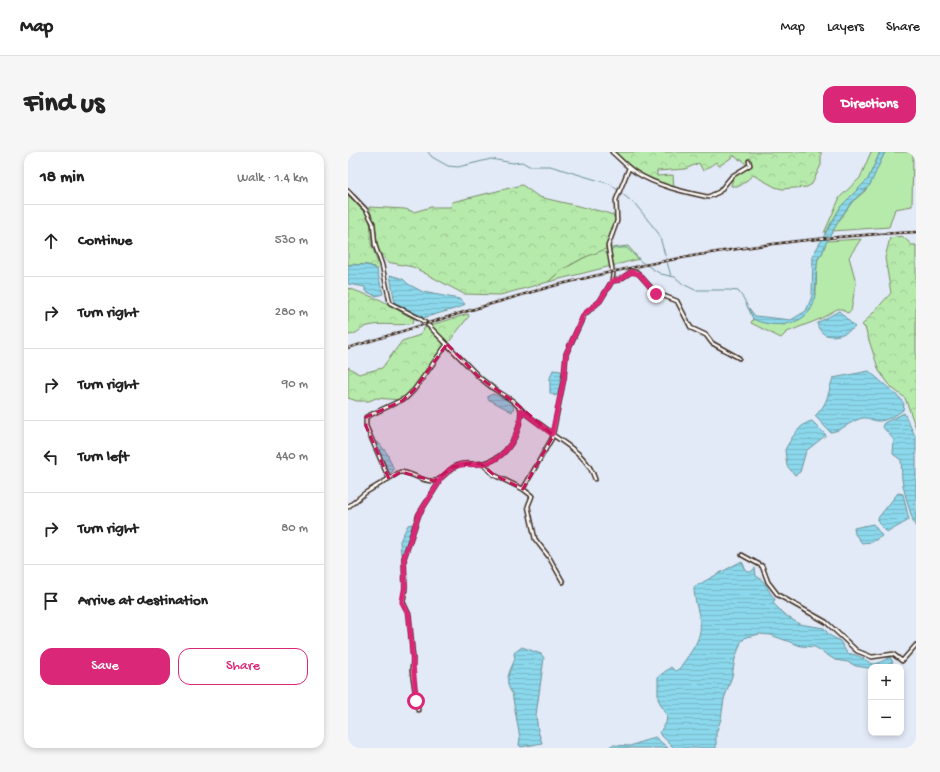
<!DOCTYPE html>
<meta charset="utf-8">
<style>
:root{--surface:#fff;--page:#f6f6f6;--text:#222;--muted:#767676;--line:#e0e0e0;--accent:#db2777}
body{margin:0;font-family:"Gochi Hand",sans-serif;background:var(--page);color:var(--text)}
.controls{position:absolute;right:12px;bottom:12px;display:grid;overflow:hidden;border-radius:8px;box-shadow:0 2px 6px #0003}
.controls button{width:36px;height:36px;display:grid;place-items:center;padding:0;border:0;border-bottom:1px solid var(--line);background:var(--surface);color:var(--text);font:20px sans-serif}
.stop{position:absolute;width:12px;height:12px;margin:-9px;border:3px solid #db2777;border-radius:50%;background:#fff}
.stop.end{background:#db2777;border-color:#fff;box-shadow:0 1px 4px #0008}
.list{margin:0;padding:0;list-style:none}
h2{display:flex;justify-content:space-between;align-items:center;height:52px;margin:0;padding:0 16px;font-size:17px}
h2 small{font-size:13px;font-weight:400;color:var(--muted)}
.list li{display:grid;grid-template-columns:26px 1fr auto;gap:12px;align-items:center;box-sizing:border-box;height:72px;padding:0 16px;border-top:1px solid var(--line)}
.list b{display:block;font-size:15px;white-space:nowrap}
.list em{font-size:13px;font-style:normal;color:var(--muted)}
.actions{display:flex;gap:8px;padding:12px 16px}
.actions a{flex:1;padding:9px 0;border:1px solid var(--accent);border-radius:12px;text-align:center;font-size:14px;color:var(--accent)}
.actions .main{background:var(--accent);color:#fff}
.icon{flex:none;width:22px;height:22px;fill:none;stroke:currentColor;stroke-width:2;stroke-linecap:round;stroke-linejoin:round}
.map{position:relative;flex:none;width:568px;height:596px;overflow:hidden;border-radius:12px}
header{display:flex;align-items:center;gap:24px;box-sizing:border-box;height:56px;padding:0 20px;background:var(--surface);border-bottom:1px solid var(--line)}
header strong{font-size:19px}
nav{display:flex;gap:22px;margin-inline-start:auto;font-size:14px}
.intro{display:flex;align-items:center;justify-content:space-between;box-sizing:border-box;height:96px;padding:0 24px}
h1{margin:0;font-size:28px}
.button{padding:10px 18px;border-radius:12px;background:var(--accent);color:#fff;font-size:14px;font-weight:700}
main{display:flex;gap:24px;padding:0 24px}
aside{flex:1;background:var(--surface);border-radius:12px;box-shadow:0 2px 6px #0003}
.map>svg:first-child{display:block}
.green{fill:#b6eaab;stroke:#788a64}
.forest{fill:url(#forest-crowns);stroke:#788a64}
.water{fill:url(#water-rules);stroke:#6b9299}
.lines{fill:none;stroke-linecap:round;stroke-linejoin:round}
.stream{stroke:#6b9299;stroke-width:1}
.street-casing{stroke:#3b2a1e;stroke-width:5.5}
.street{stroke:#fff;stroke-width:2.5}
.rail-casing{stroke:#3b2a1e;stroke-width:2.5}
.rail{stroke:#fff;stroke-width:1;stroke-dasharray:3;stroke-linecap:butt}
.route{stroke:#db2777;stroke-width:5}
.marked{fill:#c2185b;fill-opacity:0.2;stroke:#c2185b;stroke-width:3;stroke-dasharray:8 5;stroke-linejoin:round}
</style>
<header>
<strong>Map</strong>
<nav><a>Map</a><a>Layers</a><a>Share</a></nav>
</header>
<div class="intro"><h1>Find us</h1><a class="button">Directions</a></div>
<main>
<aside>
<h2>18 min<small>Walk · 1.4 km</small></h2>
<ul class="list">
<li><svg class="icon" aria-label="ahead" viewBox="0 0 24 24"><path d="M12 20V5M6 11l6-6 6 6"/></svg><div><b>Continue</b></div><em>530 m</em></li>
<li><svg class="icon" aria-label="right" viewBox="0 0 24 24"><path d="M7 20v-9h11M14 6l5 5-5 5"/></svg><div><b>Turn right</b></div><em>280 m</em></li>
<li><svg class="icon" aria-label="right" viewBox="0 0 24 24"><path d="M7 20v-9h11M14 6l5 5-5 5"/></svg><div><b>Turn right</b></div><em>90 m</em></li>
<li><svg class="icon" aria-label="left" viewBox="0 0 24 24"><path d="M17 20v-9H6M10 6l-5 5 5 5"/></svg><div><b>Turn left</b></div><em>440 m</em></li>
<li><svg class="icon" aria-label="right" viewBox="0 0 24 24"><path d="M7 20v-9h11M14 6l5 5-5 5"/></svg><div><b>Turn right</b></div><em>80 m</em></li>
<li><svg class="icon" aria-label="arrive" viewBox="0 0 24 24"><path d="M6 21V4h12l-3 4 3 4H6"/></svg><div><b>Arrive at destination</b></div></li>
</ul>
<div class="actions"><a class="main">Save</a><a>Share</a></div>
</aside>
<div class="map">
<svg width="568" height="596" viewBox="0 0 568 596">
<defs>
<pattern id="forest-crowns" width="20" height="18" patternUnits="userSpaceOnUse"><rect width="20" height="18" fill="#b6eaab"/><path d="M2 6a3 3 0 1 1 6 0M12 15a3 3 0 1 1 6 0" fill="none" stroke="#9dc993"/></pattern>
<pattern id="water-rules" width="6" height="5" patternUnits="userSpaceOnUse"><rect width="6" height="5" fill="#8bd7eb"/><path d="M0 2.5h6" fill="none" stroke="#79b9c9"/></pattern>
</defs>
<rect width="100%" height="100%" fill="#e2e9f7"/>
<filter id="ink" filterUnits="userSpaceOnUse"><feTurbulence type="fractalNoise" baseFrequency=".025" numOctaves="2"/><feDisplacementMap in="SourceGraphic" scale="8" xChannelSelector="R" yChannelSelector="G"/><feConvolveMatrix kernelMatrix="1 2 1 2 8 2 1 2 1" color-interpolation-filters="sRGB"/></filter>
<g filter="url(#ink)">
<!-- green -->
<path class="green" d="M 523,0 L 532,0 L 520,27 L 491,58 L 478,80 L 476,81 L 492,45 L 512,26 Z
M 537,0 L 565,0 L 564,54 L 547,57 L 541,75 L 484,79 L 504,50 L 517,39 Z
M 513,87 L 501,105 L 508,130 L 503,159 L 499,161 L 494,157 L 489,157 L 472,167 L 439,180 L 433,186 L 403,171 L 405,167 L 436,173 L 453,166 L 461,159 L 465,152 L 468,139 L 469,108 L 474,102 L 478,89 Z
M 259,93 L 264,96 L 280,94 L 291,107 L 200,130 L 212,119 Z"/>
<!-- forest -->
<path class="forest" d="M 266,0 L 473,0 L 473,13 L 464,32 L 459,35 L 434,37 L 427,35 L 405,23 L 392,34 L 383,34 L 385,25 L 400,16 L 394,7 L 392,8 L 386,4 L 371,14 L 368,10 L 355,19 L 351,11 L 337,17 L 309,19 L 309,24 L 325,23 L 326,37 L 290,20 Z
M 174,33 L 191,45 L 256,60 L 265,63 L 268,69 L 258,97 L 235,106 L 212,119 L 200,130 L 152,143 L 116,142 L 65,115 L 39,110 L 30,97 L 27,75 L 21,55 L 57,57 L 66,60 L 83,55 L 103,55 L 104,50 Z
M 0,43 L 20,64 L 23,75 L 23,91 L 31,115 L 29,118 C 23,110 9,113 0,113 Z
M 554,84 L 564,93 L 568,93 L 568,276 L 557,246 L 544,236 L 531,219 L 517,176 L 514,173 L 543,141 L 537,106 L 542,86 Z
M 0,136 L 33,148 L 66,167 L 65,171 C 50,175 36,170 20,174 C 12,176 9,183 0,183 Z
M 120,162 L 121,164 L 60,243 L 53,248 L 28,246 L 21,249 L 9,249 L 0,246 L 0,215 L 11,222 L 34,216 L 54,189 L 72,183 L 77,175 Z"/>
<!-- water -->
<path class="water" d="M 532,0 L 537,0 L 522,33 L 504,50 L 493,65 L 478,91 L 474,102 L 470,106 C 467,121 469,135 466,150 C 459,175 424,177 405,167 L 400,155 L 407,164 L 443,168 L 458,159 L 464,144 L 465,103 L 493,54 L 520,27 Z
M 0,113 C 9,113 23,111 29,118 L 35,142 L 28,144 L 17,139 L 17,135 L 0,132 Z
M 42,123 L 55,127 L 60,132 L 75,140 L 111,147 L 117,152 L 113,155 L 75,166 L 47,152 Z
M 491,159 L 507,175 C 496,184 473,191 469,171 Z
M 205,218 L 213,219 L 214,221 L 210,242 L 207,244 L 202,241 L 202,226 Z
M 521,219 L 552,246 L 556,252 L 555,258 C 550,262 537,270 529,269 C 522,268 519,264 511,267 C 502,270 491,280 482,280 L 467,264 C 481,250 479,243 485,226 Z
M 145,242 L 160,248 L 166,255 L 164,260 L 140,247 L 140,244 Z
M 556,261 L 568,286 L 568,375 C 565,372 556,339 555,333 C 553,325 554,316 553,308 L 545,302 L 546,288 L 534,274 L 536,271 Z
M 464,269 L 478,283 L 458,299 L 452,320 L 447,323 L 439,314 L 437,298 C 442,288 452,271 464,269 Z
M 30,290 L 39,301 L 46,318 L 42,322 L 27,291 Z
M 550,341 L 555,342 L 561,368 L 540,380 C 535,378 530,371 530,366 Z
M 64,372 L 65,376 L 56,400 L 53,402 L 52,389 L 60,373 Z
M 525,372 L 534,384 L 524,390 L 514,391 L 507,382 L 506,376 Z
M 392,410 L 395,411 L 397,417 L 400,420 L 403,420 L 407,416 L 408,424 C 419,429 419,439 427,447 L 425,451 L 437,463 L 451,472 L 476,476 L 481,483 L 492,489 L 499,501 C 502,502 505,502 508,503 C 527,511 521,517 542,505 L 545,510 L 534,515 L 520,516 L 508,514 L 500,510 L 487,508 L 467,495 L 453,494 L 423,483 L 412,482 L 398,485 L 393,490 L 387,507 L 384,524 L 376,547 L 373,567 L 368,581 L 368,596 L 326,596 L 311,581 L 318,571 L 319,564 L 310,547 L 310,525 L 323,515 L 327,519 L 331,517 C 340,503 355,488 352,469 C 350,457 346,448 346,435 Z
M 174,495 L 193,502 L 196,506 L 188,563 L 190,579 L 194,591 L 173,595 L 171,593 L 172,586 L 164,541 C 155,529 162,519 167,507 L 166,501 Z
M 307,585 L 320,596 L 260,596 L 264,593 L 282,594 Z"/>
<g class="lines">
<!-- stream -->
<path class="stream" d="M 80,0 L 84,5 L 100,14 L 110,15 L 143,7 L 165,11 L 174,10 L 181,14 L 202,14 L 262,32 L 288,53 L 311,82 L 323,124
M 257,101 L 268,96 L 279,96 L 292,109 L 313,122 L 327,125 L 335,132 L 347,138 L 381,138 L 390,139 L 396,147 L 400,156"/>
<defs>
<path id="street" d="M 264,0 C 272,7 279,15 287,20 C 309,34 336,40 360,45 L 371,40 L 384,24 L 402,13 L 401,9
M 0,39 L 18,58 L 25,71 L 27,93 L 34,113 L 42,151 L 71,166 L 81,174 L 132,226 L 146,237 L 165,249 L 178,262 L 204,281
M 264,129 L 271,128 L 283,120 L 289,120 L 308,141 L 329,149 L 343,176 L 358,183 L 364,191 L 391,206
M 205,283 C 223,296 240,305 247,327
M 134,311 L 146,323 L 175,337
M 41,327 L 18,274 L 18,265 L 58,246 L 66,238 L 99,192
M 0,355 L 17,341 L 52,320 C 64,320 74,330 85,329 C 95,329 100,316 110,313 C 118,310 126,313 135,311 C 159,307 173,281 173,258
M 394,403 L 414,414 L 420,430 L 430,443 L 478,470 L 509,499 L 524,505 L 545,502 L 554,509 L 568,493
M 215,430 L 201,405 L 187,387 L 180,354 L 184,344 L 175,337 L 204,286 L 216,226 L 218,202 L 236,163 L 252,149 L 264,129 L 265,122 L 260,94 L 269,69 L 268,48 L 281,16
M 70,558 L 64,519 L 65,507 L 61,463 L 55,450 L 57,437 L 56,406 L 71,362 L 90,332 L 91,327"/>
</defs>
<!-- street casing -->
<use href="#street" class="street-casing"/>
<!-- street -->
<use href="#street" class="street"/>
<defs>
<path id="rail" d="M 0,196 C 69,175 139,152 209,133 C 326,103 447,85 568,80"/>
</defs>
<!-- rail casing -->
<use href="#rail" class="rail-casing"/>
<!-- rail -->
<use href="#rail" class="rail"/>
</g>
</g>
<g class="lines" filter="url(#ink)">
<!-- route -->
<path class="route" d="M 68,549 L 61,463 L 54,450 L 57,434 L 56,406 L 71,362 L 90,332 C 91,327 93,325 97,322 C 111,308 118,314 134,312 C 159,308 173,280 173,258 L 204,282 L 216,226 L 218,202 L 236,162 L 252,149 L 264,129 L 271,128 L 283,120 L 291,122 L 308,142"/>
</g>
<!-- marked area -->
<path class="marked" d="M 99,192 L 132,226 L 165,249 L 204,282 L 204,286 L 175,337 L 146,323 L 133,312 L 124,311 L 105,315 L 86,329 L 53,320 L 41,327 L 18,274 L 18,265 L 54,249 L 66,238 Z"/>
</svg>
<div class="controls">
<button>+</button>
<button>−</button>
</div>
<div class="stop" style="left:68px;top:549px"></div>
<div class="stop end" style="left:308px;top:142px"></div>
</div>
</main>
